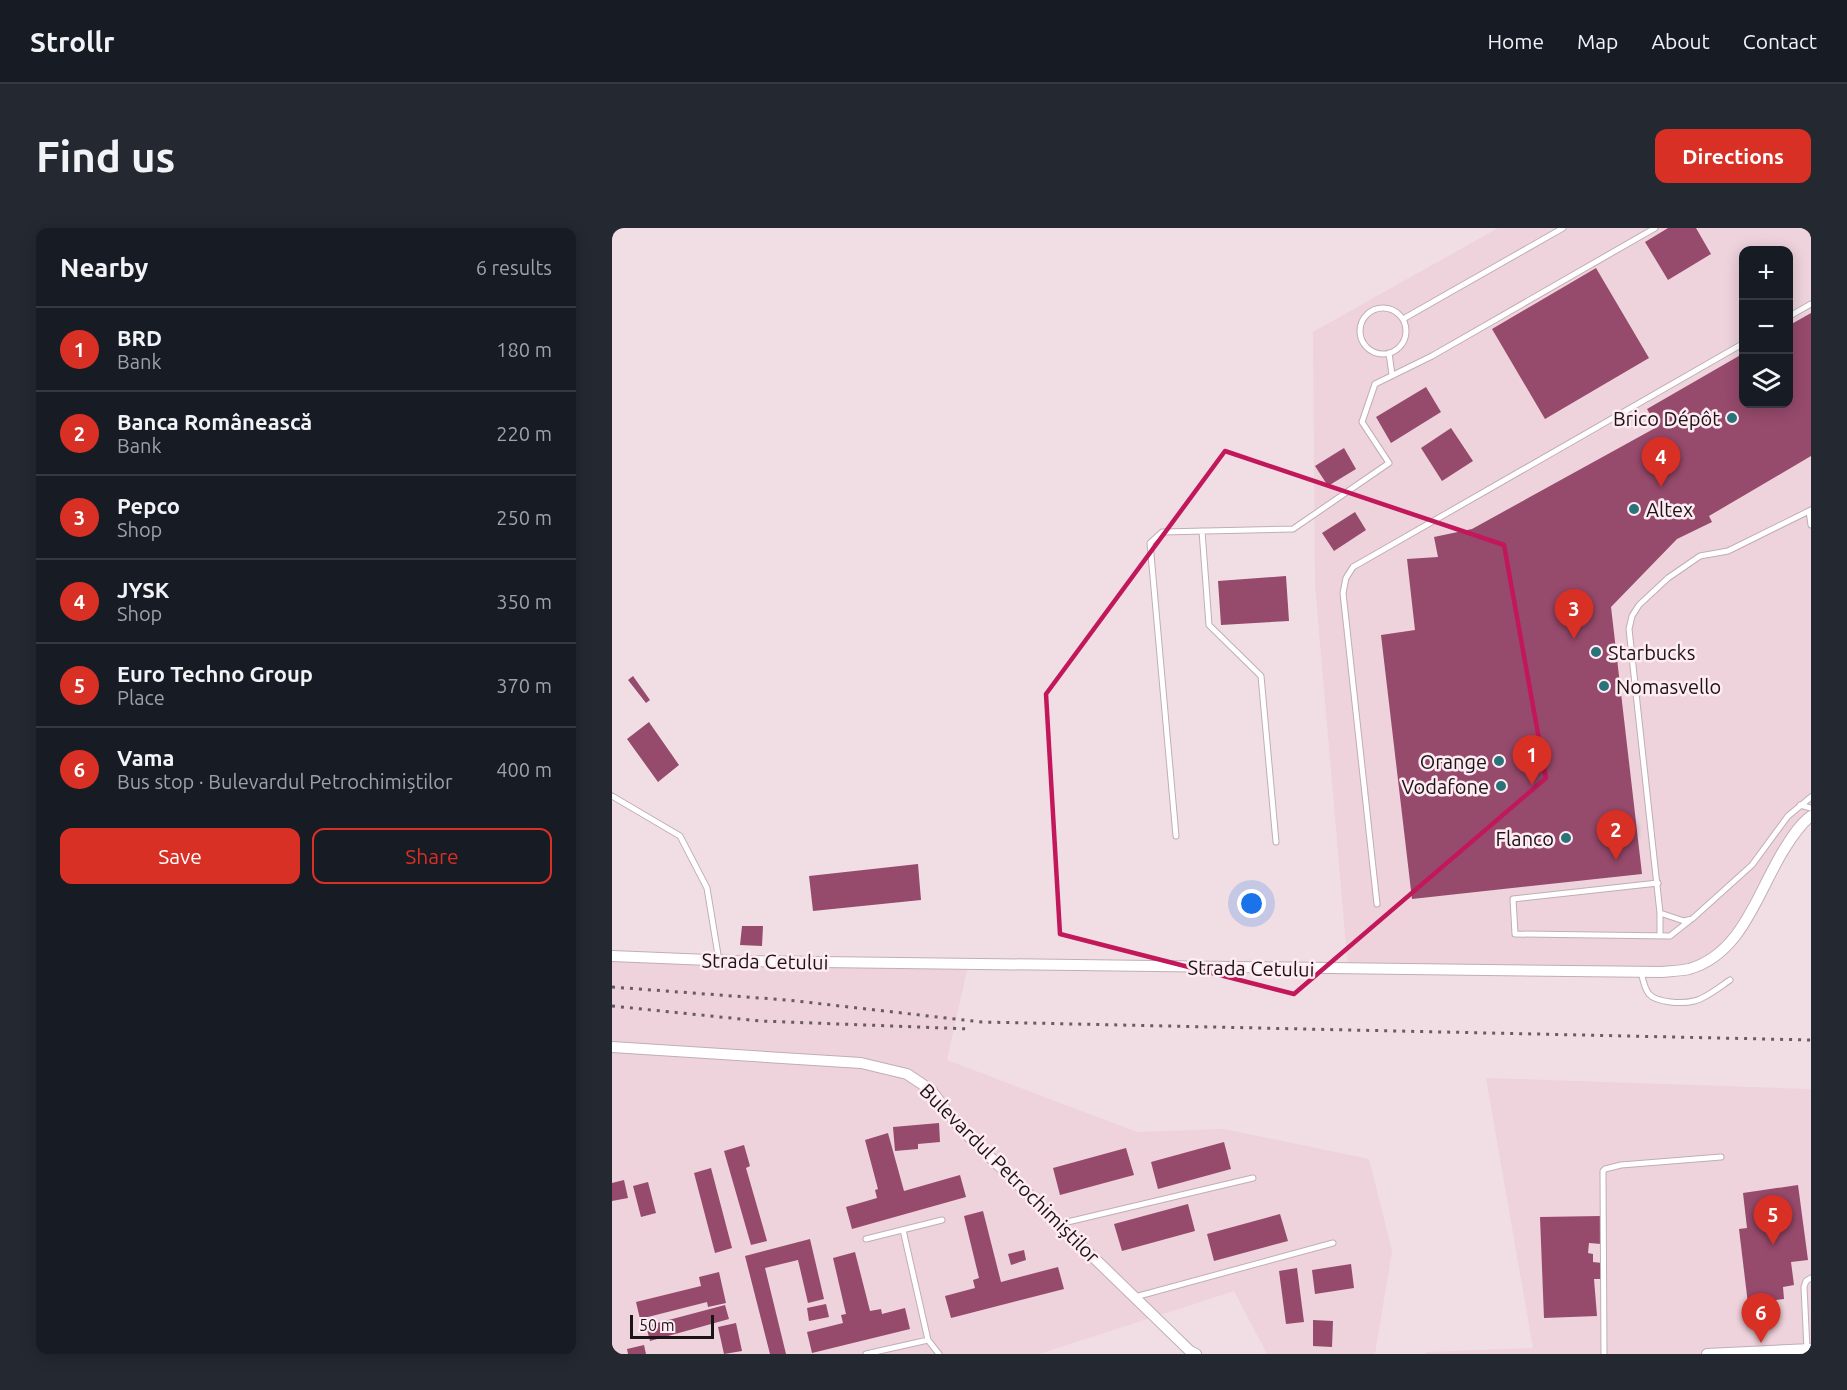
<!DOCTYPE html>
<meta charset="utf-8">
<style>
:root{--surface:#171b24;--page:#242831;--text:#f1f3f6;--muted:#9ea1a6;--line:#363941;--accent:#d93025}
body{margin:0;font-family:Ubuntu,sans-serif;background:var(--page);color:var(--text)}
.controls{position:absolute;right:18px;top:18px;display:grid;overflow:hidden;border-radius:12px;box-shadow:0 3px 15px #0003}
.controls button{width:54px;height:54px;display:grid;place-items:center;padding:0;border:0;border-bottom:2px solid var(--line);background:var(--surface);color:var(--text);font:30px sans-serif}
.scale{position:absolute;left:18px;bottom:15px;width:84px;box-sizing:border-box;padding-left:6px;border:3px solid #1b1417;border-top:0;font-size:16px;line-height:21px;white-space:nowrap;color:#1b1417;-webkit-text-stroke:4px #ffebf2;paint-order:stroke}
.you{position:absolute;left:640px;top:676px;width:21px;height:21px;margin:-15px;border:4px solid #fff;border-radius:50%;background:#1a73e8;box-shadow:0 0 0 9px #1a73e833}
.badge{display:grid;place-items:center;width:39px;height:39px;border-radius:50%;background:var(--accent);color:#fff;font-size:20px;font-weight:700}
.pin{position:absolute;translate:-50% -50px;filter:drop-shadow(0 2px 3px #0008)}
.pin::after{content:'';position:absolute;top:32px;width:21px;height:18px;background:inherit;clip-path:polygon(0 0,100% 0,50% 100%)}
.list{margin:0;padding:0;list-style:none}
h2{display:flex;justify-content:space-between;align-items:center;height:78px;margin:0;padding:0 24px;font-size:26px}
h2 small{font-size:20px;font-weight:400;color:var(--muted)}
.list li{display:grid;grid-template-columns:39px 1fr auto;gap:18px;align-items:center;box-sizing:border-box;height:84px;padding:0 24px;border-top:2px solid var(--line)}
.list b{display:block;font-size:22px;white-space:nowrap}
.list p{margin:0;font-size:20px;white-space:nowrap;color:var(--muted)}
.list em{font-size:20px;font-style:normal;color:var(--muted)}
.actions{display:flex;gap:12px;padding:18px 24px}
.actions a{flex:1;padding:14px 0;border:2px solid var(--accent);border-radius:12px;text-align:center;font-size:21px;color:var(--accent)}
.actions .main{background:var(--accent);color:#fff}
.icon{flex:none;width:33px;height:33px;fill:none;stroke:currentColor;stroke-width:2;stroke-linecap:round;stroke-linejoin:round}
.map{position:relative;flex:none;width:1199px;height:1126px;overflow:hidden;border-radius:12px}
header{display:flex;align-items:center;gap:36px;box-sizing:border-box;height:84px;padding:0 30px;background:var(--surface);border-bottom:2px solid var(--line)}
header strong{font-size:28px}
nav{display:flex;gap:33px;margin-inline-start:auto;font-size:21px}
.intro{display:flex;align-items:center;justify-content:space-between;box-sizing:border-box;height:144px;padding:0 36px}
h1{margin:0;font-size:42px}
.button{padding:15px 27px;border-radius:12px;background:var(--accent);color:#fff;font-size:21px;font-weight:700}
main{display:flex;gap:36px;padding:0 36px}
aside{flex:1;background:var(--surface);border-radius:12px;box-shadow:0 3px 15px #0003}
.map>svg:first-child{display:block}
.built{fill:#eed2dc;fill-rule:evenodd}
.building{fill:#964a6c}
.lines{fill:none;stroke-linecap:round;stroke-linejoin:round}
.lane-casing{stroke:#c1aeb5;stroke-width:7}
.street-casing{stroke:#c1aeb5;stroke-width:12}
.lane{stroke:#fff;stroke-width:5}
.street{stroke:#fff;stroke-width:10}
.rail{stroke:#675c60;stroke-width:3;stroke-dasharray:3 6;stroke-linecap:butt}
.marked{fill:none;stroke:#c2185b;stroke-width:4.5;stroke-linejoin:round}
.poi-dot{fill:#297379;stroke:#ffebf2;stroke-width:2}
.labels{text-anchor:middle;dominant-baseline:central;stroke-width:5;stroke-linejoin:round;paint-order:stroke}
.poi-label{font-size:20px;fill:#1b1417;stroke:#ffebf2;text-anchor:end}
.street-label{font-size:20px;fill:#1b1417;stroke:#ffebf2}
</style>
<header>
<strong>Strollr</strong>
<nav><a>Home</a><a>Map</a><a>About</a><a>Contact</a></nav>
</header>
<div class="intro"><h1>Find us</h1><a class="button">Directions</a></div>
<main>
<aside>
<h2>Nearby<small>6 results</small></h2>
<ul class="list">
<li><span class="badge">1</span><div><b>BRD</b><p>Bank</p></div><em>180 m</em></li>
<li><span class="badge">2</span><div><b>Banca Românească</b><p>Bank</p></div><em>220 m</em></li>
<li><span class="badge">3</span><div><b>Pepco</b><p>Shop</p></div><em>250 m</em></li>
<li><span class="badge">4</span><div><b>JYSK</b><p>Shop</p></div><em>350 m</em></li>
<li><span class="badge">5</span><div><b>Euro Techno Group</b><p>Place</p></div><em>370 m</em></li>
<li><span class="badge">6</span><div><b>Vama</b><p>Bus stop · Bulevardul Petrochimiștilor</p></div><em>400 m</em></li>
</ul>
<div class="actions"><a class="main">Save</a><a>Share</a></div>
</aside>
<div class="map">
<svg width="1199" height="1126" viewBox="0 0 1199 1126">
<rect width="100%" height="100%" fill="#f1dee5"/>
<!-- built -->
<path class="built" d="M 886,0 L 1199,0 L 1199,591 L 1165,631 L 1126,704 L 1076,741 L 736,741 L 703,356 L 701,104 ZM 1132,22 L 1176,22 L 1176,176 L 1132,176 Z
M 0,725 L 102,740 L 223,735 L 355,742 L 335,832 L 525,904 L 612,901 L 757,931 L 780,1023 L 763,1126 L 655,1126 L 622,1063 L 427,1126 L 0,1126 Z
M 874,850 L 1199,861 L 1199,1126 L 814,1126 L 814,1124 L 921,1120 Z"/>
<!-- building -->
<path class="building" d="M 1056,0 L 1084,0 L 1099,26 L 1056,52 L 1033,14 Z
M 984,40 L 1037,130 L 933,191 L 880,101 Z
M 1199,85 L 1199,228 L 1097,288 L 1100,294 L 1065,311 L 999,379 L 1030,646 L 800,671 L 769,407 L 803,402 L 795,331 L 826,329 L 822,309 L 860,301 L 1045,199 L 1035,181 L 1132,125 L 1132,176 L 1176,176 L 1176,98 Z
M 814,159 L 829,184 L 779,215 L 764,189 Z
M 839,200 L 861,233 L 830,253 L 809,220 Z
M 732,220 L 744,241 L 716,258 L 703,238 Z
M 743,284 L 754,302 L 722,323 L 710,305 Z
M 674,348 L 677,393 L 609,397 L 606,353 Z
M 21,448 L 38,472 L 34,475 L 16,452 Z
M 37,494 L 67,537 L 46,554 L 15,511 Z
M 306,636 L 309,672 L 201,683 L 197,648 Z
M 130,698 L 151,698 L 150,718 L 128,717 Z
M 327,895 L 328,914 L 306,916 L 306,921 L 283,923 L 281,899 Z
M 276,905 L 292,963 L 348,947 L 354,969 L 240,1001 L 234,979 L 265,970 L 263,962 L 266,961 L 253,912 Z
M 612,914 L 619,941 L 546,961 L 539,934 Z
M 132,917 L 138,938 L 134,940 L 155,1013 L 139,1017 L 112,923 Z
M 514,920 L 522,947 L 448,967 L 441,940 Z
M 99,940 L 120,1020 L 103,1025 L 82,945 Z
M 12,952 L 16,970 L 0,973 L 0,955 Z
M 36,954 L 44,985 L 29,989 L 21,958 Z
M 1186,957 L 1196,1032 L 1179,1034 L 1182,1057 L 1171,1059 L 1172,1071 L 1136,1076 L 1127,1001 L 1135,1000 L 1131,965 Z
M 576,976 L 583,1003 L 510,1023 L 502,996 Z
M 371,983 L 389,1054 L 446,1039 L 452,1061 L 339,1090 L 333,1068 L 363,1060 L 361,1052 L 367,1050 L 352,988 Z
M 668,986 L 676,1013 L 602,1033 L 595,1006 Z
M 989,988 L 989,1016 L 977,1015 L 976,1025 L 981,1026 L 981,1034 L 990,1035 L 990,1051 L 982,1051 L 985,1088 L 932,1090 L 928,989 Z
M 198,1011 L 212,1071 L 196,1075 L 186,1032 L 153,1040 L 174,1126 L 158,1126 L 133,1028 Z
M 412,1022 L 414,1032 L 399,1037 L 396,1026 Z
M 243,1024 L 258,1083 L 269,1081 L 270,1086 L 293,1080 L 298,1101 L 200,1125 L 195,1104 L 231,1095 L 229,1087 L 234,1086 L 221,1030 Z
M 739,1036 L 742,1060 L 703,1066 L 700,1042 Z
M 685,1040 L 692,1094 L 674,1096 L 667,1043 Z
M 107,1044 L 114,1075 L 96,1079 L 95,1074 L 28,1091 L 24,1074 L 89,1058 L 87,1049 Z
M 214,1076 L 217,1089 L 197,1093 L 195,1080 Z
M 113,1077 L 117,1091 L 38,1113 L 34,1098 Z
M 701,1092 L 721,1093 L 720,1119 L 701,1118 Z
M 124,1095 L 130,1123 L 112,1126 L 106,1099 Z
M 32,1117 L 34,1126 L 16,1126 L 15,1121 Z"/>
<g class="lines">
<defs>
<path id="lane" d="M748 103a23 23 0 1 1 46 0a23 23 0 1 1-46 0Z
M 1176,89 L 1199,76
M 791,91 L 951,0
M 777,125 L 780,147
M 1199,282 L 1116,323 L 1088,328 L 1056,350 L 1027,377 L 1020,388 L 1017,401 L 1048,685 L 1072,693 L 1080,691 L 1140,637 L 1176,588 L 1199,569
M 1197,283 L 1199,297
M 590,303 L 597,397 L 649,448 L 664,614
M 0,568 L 68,608 L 95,660 L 107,733
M 1188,577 L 1199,580
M 564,608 L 538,315 L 550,304 L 681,301 L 777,235 L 750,194 L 763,156 L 820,128 L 1043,0
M 1046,655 L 901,671 L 903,706 L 1058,708 L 1077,693
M 765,676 L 731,365 L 734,350 L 741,339 L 1132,115
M 1048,708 L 1048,685
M 1029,744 C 1031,751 1032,760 1037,766 C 1045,775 1071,776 1082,773 C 1093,771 1109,758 1118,752
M 447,996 L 641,950
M 291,1002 L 316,1112
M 254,1011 L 330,992
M 523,1069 L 721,1015
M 1195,1121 L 1192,1059 L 1194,1053 L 1199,1050
M 254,1126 L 316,1112 L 327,1126
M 992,1126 L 991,943 L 993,941 L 1009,937 L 1109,929"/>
<path id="street" d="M 0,728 L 121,733 L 1049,744 C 1058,743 1068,743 1077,741 C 1131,726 1146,662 1173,620 C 1180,609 1188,596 1199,588
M 0,819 L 249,835 L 295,846 L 319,862 L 347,899 L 578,1123 L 584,1126
M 1095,1126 L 1199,1121"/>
</defs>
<!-- lane casing -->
<use href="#lane" class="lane-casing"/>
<!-- street casing -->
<use href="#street" class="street-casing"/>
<!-- lane -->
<use href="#lane" class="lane"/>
<!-- street -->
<use href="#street" class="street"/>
<!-- rail -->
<path class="rail" d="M 0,759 L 175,772 L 370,794 L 1199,812
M 0,778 L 148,793 L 359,801"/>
</g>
<!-- marked area -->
<path class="marked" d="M 613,223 L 892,317 L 934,550 L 682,766 L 448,706 L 434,466 Z"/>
<!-- markers -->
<g class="poi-dot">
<circle cx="1120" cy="190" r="6"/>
<circle cx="1022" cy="281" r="6"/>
<circle cx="984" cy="424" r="6"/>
<circle cx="992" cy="458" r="6"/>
<circle cx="887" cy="533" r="6"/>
<circle cx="889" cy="558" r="6"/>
<circle cx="954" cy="610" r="6"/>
</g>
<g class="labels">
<!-- poi labels -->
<g class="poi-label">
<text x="1108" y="190">Brico Dépôt</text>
<text x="1034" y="281" text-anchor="start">Altex</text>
<text x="996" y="424" text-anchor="start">Starbucks</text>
<text x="1004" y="458" text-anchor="start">Nomasvello</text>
<text x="875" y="533">Orange</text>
<text x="877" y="558">Vodafone</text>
<text x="942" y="610">Flanco</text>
</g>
<!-- street labels -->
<g class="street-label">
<text transform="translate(153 733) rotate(1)">Strada Cetului</text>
<text transform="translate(639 740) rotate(1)">Strada Cetului</text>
<text transform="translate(398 945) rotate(45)">Bulevardul Petrochimiștilor</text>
</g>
</g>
</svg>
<div class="controls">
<button>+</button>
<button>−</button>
<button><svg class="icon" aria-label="layers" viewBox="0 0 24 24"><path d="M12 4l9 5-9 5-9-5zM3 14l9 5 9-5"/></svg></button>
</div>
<div class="scale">50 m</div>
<div class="you"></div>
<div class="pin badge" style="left:920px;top:557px">1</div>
<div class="pin badge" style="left:1004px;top:632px">2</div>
<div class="pin badge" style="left:962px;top:411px">3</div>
<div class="pin badge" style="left:1049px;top:259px">4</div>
<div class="pin badge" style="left:1161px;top:1017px">5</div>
<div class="pin badge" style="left:1149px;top:1115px">6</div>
</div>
</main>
